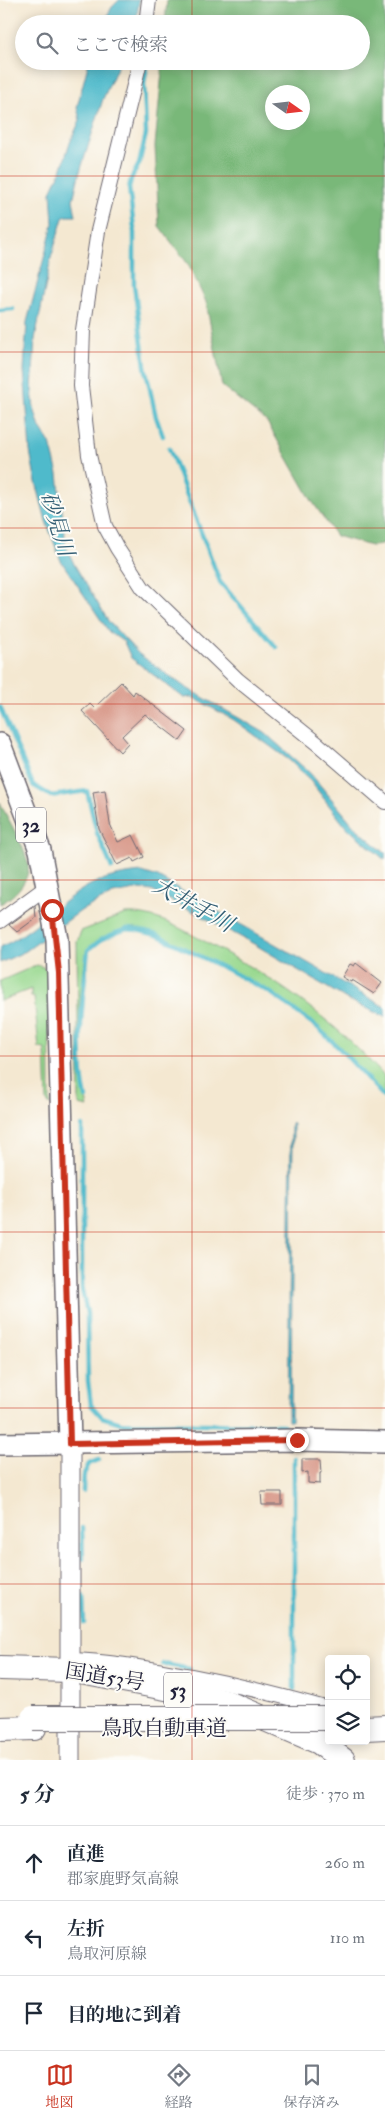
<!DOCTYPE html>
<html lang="ja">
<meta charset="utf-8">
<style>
:root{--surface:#fff;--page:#f6f6f7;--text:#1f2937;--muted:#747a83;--line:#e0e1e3;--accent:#c8321e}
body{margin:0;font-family:"IM FELL Double Pica","Noto Serif JP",serif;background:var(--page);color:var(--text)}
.controls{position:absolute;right:15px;bottom:15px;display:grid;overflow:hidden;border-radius:5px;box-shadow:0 2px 12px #0003}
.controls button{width:45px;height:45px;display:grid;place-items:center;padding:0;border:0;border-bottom:1px solid var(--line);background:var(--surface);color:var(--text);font:25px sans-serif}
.compass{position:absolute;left:265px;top:85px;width:45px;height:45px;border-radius:50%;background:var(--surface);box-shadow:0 2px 12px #0003;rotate:104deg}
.stop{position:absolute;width:15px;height:15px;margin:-11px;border:4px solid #c8321e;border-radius:50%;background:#fff}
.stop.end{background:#c8321e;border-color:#fff;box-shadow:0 1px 5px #0008}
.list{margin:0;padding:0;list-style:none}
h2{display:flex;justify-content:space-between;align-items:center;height:65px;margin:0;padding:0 20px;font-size:21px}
h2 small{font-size:16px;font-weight:400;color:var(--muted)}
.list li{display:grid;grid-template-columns:32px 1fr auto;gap:15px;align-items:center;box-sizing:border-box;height:75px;padding:0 20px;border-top:1px solid var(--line)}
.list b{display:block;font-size:19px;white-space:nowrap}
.list p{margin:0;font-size:16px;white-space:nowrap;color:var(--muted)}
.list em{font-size:16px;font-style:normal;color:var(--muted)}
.icon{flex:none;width:28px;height:28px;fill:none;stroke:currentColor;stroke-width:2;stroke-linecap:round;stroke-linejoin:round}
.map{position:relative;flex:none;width:385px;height:1760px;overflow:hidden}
.search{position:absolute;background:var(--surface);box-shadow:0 2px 12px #0003;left:15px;right:15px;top:15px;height:55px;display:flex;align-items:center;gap:12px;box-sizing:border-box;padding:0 18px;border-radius:28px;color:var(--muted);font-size:19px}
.sheet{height:290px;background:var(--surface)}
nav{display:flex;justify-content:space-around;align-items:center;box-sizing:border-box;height:70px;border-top:1px solid var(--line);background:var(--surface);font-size:14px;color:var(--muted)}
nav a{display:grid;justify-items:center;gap:2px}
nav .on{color:var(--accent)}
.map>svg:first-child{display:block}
.green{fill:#97d88e;stroke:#5c7d64}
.forest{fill:#79b879;stroke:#4e6d5a;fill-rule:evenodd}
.water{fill:#4fbacb;stroke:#386e83}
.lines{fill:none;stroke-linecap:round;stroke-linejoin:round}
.stream{stroke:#4fbacb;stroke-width:4.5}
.building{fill:#d69282}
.street-casing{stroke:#6c6770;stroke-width:16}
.secondary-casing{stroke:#6c6770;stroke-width:21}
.primary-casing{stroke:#6c6770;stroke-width:24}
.highway-casing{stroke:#6c6770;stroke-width:26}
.street{stroke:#fff;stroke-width:14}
.secondary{stroke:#fff;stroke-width:19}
.primary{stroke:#fff;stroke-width:21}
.highway{stroke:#fff;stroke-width:24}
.highway-bridge-casing{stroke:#6c6770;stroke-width:26;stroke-linecap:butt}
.highway-bridge{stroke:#fff;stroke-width:24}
.route{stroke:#c8321e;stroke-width:6}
.grid{fill:none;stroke:#c8321e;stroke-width:1;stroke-opacity:0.55}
.labels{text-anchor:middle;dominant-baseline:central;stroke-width:4;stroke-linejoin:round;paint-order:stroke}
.shield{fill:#fdfcf7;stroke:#646373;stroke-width:1}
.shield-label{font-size:20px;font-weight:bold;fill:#22223b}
.street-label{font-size:21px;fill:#22223b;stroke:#fdfcf7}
.water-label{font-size:22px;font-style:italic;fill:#345f75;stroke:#fdfcf7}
</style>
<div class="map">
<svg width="385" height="1760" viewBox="0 0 385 1760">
<rect width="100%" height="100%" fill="#fdfcf7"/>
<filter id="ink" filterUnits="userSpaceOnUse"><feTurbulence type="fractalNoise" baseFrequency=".02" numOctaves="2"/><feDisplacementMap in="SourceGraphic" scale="10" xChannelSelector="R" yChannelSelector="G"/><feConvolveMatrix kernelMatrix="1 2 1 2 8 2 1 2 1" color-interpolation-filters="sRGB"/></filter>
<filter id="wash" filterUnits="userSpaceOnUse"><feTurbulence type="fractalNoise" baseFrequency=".0096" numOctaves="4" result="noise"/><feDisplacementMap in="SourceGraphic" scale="20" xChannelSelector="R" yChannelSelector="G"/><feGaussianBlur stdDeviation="1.12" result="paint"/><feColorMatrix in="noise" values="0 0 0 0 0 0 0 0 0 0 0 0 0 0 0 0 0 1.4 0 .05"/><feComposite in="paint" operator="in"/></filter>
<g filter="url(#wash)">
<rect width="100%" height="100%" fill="#f4e8d1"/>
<!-- green -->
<path class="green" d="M 125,914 C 154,912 179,928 204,941 C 274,978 330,1016 384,1076 L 385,1097 L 343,1051 L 316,1026 L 272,994 L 156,934 L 136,928 L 125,928 L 99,939 L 86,952 L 80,1004 L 81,1077 L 88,1107 L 79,1105 L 77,942 L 81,931 Z
M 37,965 L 43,967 L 49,972 L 50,1105 L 47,1102 L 45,1049 L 39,1048 L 34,997 L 31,997 L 31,989 L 0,1001 L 0,981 Z"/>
<!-- forest -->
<path class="forest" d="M 167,0 L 385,0 L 385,543 L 371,546 L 336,536 L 312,501 L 267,422 L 222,386 L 206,302 L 188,264 L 159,226 L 155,146 L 163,61 L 361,61 L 361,24 L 165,24 ZM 272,92 L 302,92 L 302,122 L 272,122 Z
M 0,803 C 8,819 25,847 28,864 C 31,880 13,898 0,904 Z"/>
<!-- water -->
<path class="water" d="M 119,0 L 139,0 L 136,24 L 103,24 L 112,7 Z
M 89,61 L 120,61 L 103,99 L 79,175 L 73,200 L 76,216 L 66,216 L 63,218 L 51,258 L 35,339 L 32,390 L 34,408 L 40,428 L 50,443 L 58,474 L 66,546 L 74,564 L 109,622 L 139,654 L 185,687 L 265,733 L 310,773 L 355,827 L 385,853 L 385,860 L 345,826 L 308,778 L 289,760 L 234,720 L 192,697 L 184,698 L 131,658 L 124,642 L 109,632 L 61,561 L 46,521 L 35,478 L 30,451 L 24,370 L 27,322 L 53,224 L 51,192 L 62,168 L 69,145 L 80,120 L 77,107 Z
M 142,872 L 158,877 L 385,1007 L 385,1017 L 350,1001 L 254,944 L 194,912 L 152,891 L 141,889 L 113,894 L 82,910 L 26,951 L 0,963 L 0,947 C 31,934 54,906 83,889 C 100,878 122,874 142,872 Z
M 291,1123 L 293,1124 L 291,1421 L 288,1421 Z"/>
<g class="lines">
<!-- stream -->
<path class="stream" d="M 148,61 L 144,83 L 146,134 L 139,164 L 131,179 L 129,188 L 134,228 L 134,285 L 145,366 L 156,417 L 163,436
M 0,310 L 13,309
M 169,448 L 220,582 L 276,647
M 0,707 L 33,785 L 51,796 L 87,791 L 97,833 L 112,868
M 86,1098 C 75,1053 83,996 88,950 L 102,939 L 116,933 L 127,929 L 137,930 L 157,935 L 228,970 L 271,993 L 317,1027 L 343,1052 L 385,1098
M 82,1126 L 82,1290 L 87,1313 L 88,1381 L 91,1405 L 102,1417 L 121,1423 L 284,1425
M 294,1458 L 294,1689
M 83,1491 L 84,1474 L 89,1464 L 99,1460
M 82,1528 L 83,1559
M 83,1597 L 84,1623
M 163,1664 L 190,1669"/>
</g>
<g id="blocks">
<!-- building -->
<path class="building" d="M 121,682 L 133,695 L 135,691 L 187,731 L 180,741 L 145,714 L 122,736 L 128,743 L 120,752 L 82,711 L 90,704 L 94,708 Z
M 105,790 L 110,824 L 118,842 L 133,835 L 144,857 L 134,862 L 132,858 L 117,865 L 99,829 L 93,792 Z
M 35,906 L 36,918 L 17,932 L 9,925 Z
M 356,963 L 382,983 L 374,994 L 352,980 L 351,982 L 342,977 L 350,964 L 354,966 Z
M 302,1459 L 321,1459 L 322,1473 L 320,1473 L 320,1484 L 308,1483 L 308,1472 L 302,1473 Z
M 261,1492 L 282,1492 L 282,1505 L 262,1505 Z"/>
</g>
</g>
<g filter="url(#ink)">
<use href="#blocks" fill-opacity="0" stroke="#6c6770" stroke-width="1"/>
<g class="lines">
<defs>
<path id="street" d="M 146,24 L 149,0
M 140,61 L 98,231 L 83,330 L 81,386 L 89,455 L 105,526 L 117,548 L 143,588 L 238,680 L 319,745 L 385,802
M 0,921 L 48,886
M 70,1660 C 111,1661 151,1669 191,1676 C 238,1685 283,1696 329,1709"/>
<path id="secondary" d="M 70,1444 L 70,1760"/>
<path id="primary" d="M 0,744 L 40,850 L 57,939 L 70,1444
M 0,1444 L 297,1440 L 385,1442"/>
<path id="highway" d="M 0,1668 L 70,1670 L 171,1689 L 228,1703 L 319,1742 L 343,1760
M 0,1729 L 34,1728"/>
</defs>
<!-- street casing -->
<use href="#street" class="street-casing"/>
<!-- secondary casing -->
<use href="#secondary" class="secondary-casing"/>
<!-- primary casing -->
<use href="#primary" class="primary-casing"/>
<!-- highway casing -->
<use href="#highway" class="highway-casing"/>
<!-- street -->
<use href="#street" class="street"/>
<!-- secondary -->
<use href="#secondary" class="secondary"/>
<!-- primary -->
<use href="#primary" class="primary"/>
<!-- highway -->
<use href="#highway" class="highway"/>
<defs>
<path id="highway-bridge" d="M 33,1718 L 329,1718
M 366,1728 L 385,1727"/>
</defs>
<!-- highway-bridge casing -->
<use href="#highway-bridge" class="highway-bridge-casing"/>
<!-- highway-bridge -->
<use href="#highway-bridge" class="highway-bridge"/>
</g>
</g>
<g class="lines" filter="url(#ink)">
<!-- route -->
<path class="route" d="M 52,910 L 59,973 L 70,1444 L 297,1440"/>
</g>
<!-- grid -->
<path class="grid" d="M 192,0 L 192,24M 192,61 L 192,1760M 0,176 L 385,176M 0,352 L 385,352M 0,528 L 385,528M 0,704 L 385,704M 0,880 L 385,880M 0,1056 L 385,1056M 0,1232 L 385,1232M 0,1408 L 385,1408M 0,1584 L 385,1584"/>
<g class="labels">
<!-- shield labels -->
<g class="shield">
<rect x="16" y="807.5" width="30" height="35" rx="4"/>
<rect x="164" y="1672.5" width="28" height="35" rx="4"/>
</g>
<g class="shield-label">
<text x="31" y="825">32</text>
<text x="178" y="1690">53</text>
</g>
<!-- street labels -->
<g class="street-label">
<text transform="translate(105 1677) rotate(9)">国道53号</text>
<text x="164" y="1728">鳥取自動車道</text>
</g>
<!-- water labels -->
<g class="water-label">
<text transform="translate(57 524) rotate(73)">砂見川</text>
<text transform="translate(193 905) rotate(29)">大井手川</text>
</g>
</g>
</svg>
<div class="controls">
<button><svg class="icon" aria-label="locate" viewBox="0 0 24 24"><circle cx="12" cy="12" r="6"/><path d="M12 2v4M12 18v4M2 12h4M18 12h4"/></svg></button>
<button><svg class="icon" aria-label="layers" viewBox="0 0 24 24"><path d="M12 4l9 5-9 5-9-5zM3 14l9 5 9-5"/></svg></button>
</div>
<svg class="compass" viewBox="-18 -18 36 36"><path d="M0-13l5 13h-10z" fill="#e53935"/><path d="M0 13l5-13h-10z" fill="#747a83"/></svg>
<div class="stop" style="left:52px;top:910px"></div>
<div class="stop end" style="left:297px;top:1440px"></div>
<div class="search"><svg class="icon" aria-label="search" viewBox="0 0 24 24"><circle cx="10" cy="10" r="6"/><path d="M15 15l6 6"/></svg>ここで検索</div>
</div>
<section class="sheet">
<h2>5 分<small>徒歩 · 370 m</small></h2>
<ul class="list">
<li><svg class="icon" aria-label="ahead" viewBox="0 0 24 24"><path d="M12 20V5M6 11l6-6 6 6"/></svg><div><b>直進</b><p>郡家鹿野気高線</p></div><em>260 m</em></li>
<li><svg class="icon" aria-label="left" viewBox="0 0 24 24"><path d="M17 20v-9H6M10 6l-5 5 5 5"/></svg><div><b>左折</b><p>鳥取河原線</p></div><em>110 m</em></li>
<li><svg class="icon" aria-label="arrive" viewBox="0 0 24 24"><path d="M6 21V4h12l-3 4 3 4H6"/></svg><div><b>目的地に到着</b></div></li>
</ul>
</section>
<nav>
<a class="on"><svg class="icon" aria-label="map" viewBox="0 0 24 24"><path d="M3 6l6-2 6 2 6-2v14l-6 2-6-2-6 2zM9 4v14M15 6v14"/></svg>地図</a>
<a><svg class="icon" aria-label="directions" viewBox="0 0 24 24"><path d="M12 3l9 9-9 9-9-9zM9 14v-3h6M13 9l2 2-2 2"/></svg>経路</a>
<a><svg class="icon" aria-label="saved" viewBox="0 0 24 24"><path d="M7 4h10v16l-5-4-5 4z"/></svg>保存済み</a>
</nav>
